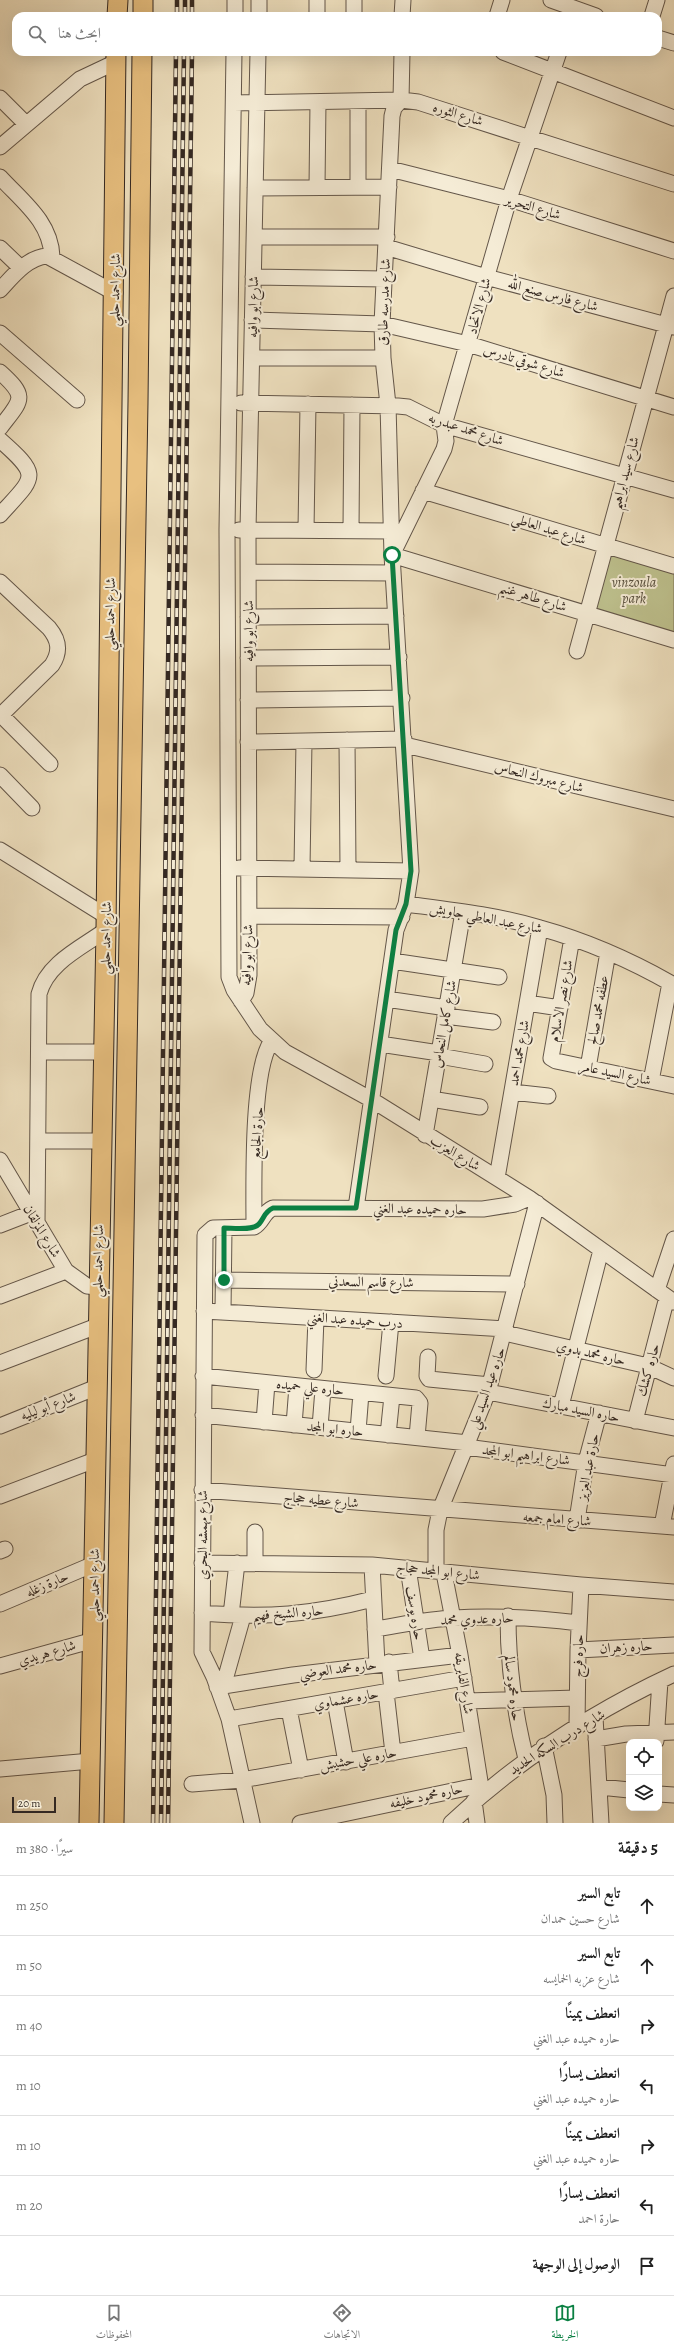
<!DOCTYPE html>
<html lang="ar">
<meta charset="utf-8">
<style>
:root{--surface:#fff;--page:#f6f6f6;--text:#222;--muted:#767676;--line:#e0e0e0;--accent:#0b8043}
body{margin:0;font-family:Alegreya,Amiri,serif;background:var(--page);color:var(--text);direction:rtl}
.controls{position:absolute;right:12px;bottom:12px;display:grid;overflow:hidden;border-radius:8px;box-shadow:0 4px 16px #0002}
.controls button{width:36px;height:36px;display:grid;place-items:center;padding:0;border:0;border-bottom:1px solid var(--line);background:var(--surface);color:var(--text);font:20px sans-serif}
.scale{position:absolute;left:12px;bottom:10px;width:44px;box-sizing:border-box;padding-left:4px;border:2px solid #352922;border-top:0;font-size:11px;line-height:14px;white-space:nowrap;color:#352922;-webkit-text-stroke:3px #f5ecd6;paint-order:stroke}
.stop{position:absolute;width:12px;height:12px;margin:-9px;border:3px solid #0b8043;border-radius:50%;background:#fff}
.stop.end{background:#0b8043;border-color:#fff;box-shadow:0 1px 4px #0008}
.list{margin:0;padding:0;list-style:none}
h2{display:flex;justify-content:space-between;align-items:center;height:52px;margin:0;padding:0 16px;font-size:17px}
h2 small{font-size:13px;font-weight:400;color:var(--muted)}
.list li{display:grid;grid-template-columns:26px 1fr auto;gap:12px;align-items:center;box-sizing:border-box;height:60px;padding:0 16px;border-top:1px solid var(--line)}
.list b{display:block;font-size:15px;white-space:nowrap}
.list p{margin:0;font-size:13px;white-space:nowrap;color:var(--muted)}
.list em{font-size:13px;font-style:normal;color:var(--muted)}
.icon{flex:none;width:22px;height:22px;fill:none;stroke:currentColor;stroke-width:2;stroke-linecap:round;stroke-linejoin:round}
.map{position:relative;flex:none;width:674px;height:1823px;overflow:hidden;direction:ltr}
.search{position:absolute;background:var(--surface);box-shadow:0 4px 16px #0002;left:12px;right:12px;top:12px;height:44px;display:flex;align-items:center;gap:10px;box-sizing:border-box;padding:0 14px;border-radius:12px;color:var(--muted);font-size:15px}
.sheet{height:472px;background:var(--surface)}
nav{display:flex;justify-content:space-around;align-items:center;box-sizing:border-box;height:56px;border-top:1px solid var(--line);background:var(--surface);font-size:11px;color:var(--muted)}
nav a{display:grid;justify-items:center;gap:2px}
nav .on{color:var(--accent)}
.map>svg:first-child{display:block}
.green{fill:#bec18e;stroke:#7a7558}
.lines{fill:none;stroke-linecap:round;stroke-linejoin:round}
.minor-casing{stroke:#64574a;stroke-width:17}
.major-casing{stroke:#352922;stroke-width:21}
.minor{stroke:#f5ecd6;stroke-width:15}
.major{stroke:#e8c080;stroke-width:19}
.rail-casing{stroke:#352922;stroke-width:4.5}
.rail{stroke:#f5ecd6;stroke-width:3;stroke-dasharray:9;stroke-linecap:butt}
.route{stroke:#0b8043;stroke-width:5}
.labels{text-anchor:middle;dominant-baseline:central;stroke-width:4;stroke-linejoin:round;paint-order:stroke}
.street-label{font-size:14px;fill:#352922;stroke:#f5ecd6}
.park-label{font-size:14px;font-style:italic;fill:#574f3d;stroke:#f5ecd6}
</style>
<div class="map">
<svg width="674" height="1823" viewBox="0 0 674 1823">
<rect width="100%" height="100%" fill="#efe1c0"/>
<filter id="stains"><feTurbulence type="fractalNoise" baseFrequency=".005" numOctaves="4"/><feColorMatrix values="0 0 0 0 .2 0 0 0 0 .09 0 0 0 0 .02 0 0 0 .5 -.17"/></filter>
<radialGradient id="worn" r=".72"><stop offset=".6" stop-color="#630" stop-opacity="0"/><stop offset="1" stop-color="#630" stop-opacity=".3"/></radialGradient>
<!-- green -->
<path class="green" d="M 607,548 L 674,568 L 674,637 L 589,612 Z"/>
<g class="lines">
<defs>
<path id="minor" d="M 551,0 L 596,16
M 235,16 L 235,0
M 259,16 L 259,0
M 317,16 L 317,0
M 354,16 L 354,0
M 402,16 L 403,0
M 497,16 L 502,0
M 652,16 L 657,0
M 658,38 L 674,43
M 234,52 L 227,530 L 229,977 L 234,990 L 260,1029 L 285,1052 L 372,1100 L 529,1198 L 674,1302
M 503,52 L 674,118
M 0,98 L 26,124
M 234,103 L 401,100 L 418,102 L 674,184
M 0,147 L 80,79 L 116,62
M 390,169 L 509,199 L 674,251
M 0,177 C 23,202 51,222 52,257
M 317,187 L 318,102
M 358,187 L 358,101
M 255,188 L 389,187
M 254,237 L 387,237
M 386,247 L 486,277 L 674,327
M 0,248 L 21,268
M 253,277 L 385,279
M 0,290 C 12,277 28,257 47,256 L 115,293
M 252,320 L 382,324 L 468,344 L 674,407
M 0,333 L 77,400
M 252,358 L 383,358
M 0,372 C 29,398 21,400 0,428
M 241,403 L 398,406 L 408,407 L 444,425 L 674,490
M 0,440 C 42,477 35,476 0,515
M 423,491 L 674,566
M 239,530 L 392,531
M 306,530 L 308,404
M 351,530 L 352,405
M 393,553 L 444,449 L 446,441 L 444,425 L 509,199 L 559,52
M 392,555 L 674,640
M 248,572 L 393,573
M 0,582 L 49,628 C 59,640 61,651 52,665 L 0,716
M 248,617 L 396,616
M 577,651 L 674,296
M 248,658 L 399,657
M 248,700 L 402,698
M 1,715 L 50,764
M 347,740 L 348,868
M 248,742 L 404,739
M 405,745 L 674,809
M 0,775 L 32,808
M 0,850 L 106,916
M 239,868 L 411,871
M 302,868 L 304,741
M 406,904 C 451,910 497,915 540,928 C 587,941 632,961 674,985
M 249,916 L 402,917
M 572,938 L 551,1058 L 556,1061 L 674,1086
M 392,961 L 499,977
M 386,999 L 447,1008
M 241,1001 L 246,993 L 249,975 L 248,530 L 258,52
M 527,1003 L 560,1008
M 445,1016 L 493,1022
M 380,1044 L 439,1053
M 39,1052 L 103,1052
M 439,1056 L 485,1064
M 588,1068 L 608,952
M 651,1081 L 670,983
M 512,1092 L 548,1096
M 431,1099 L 480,1107
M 425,1135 L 463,912
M 38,1141 L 101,1141
M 0,1160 L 66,1271 L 87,1286 L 98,1287
M 497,1178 L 540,928
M 356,1208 L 396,930 L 406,904 L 411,871 L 392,555 L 388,405 L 383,358 L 382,324 L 392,116 L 394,108 L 401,100 L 402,52
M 37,1223 L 39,994 C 47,963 81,948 106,930
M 0,1225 L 31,1213
M 254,1227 C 254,1187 251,1072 271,1042
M 224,1280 L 517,1284
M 657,1290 L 674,1239
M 0,1296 L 66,1271
M 204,1311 L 506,1329
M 223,1312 L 224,1228
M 505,1333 L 648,1366 L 674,1378
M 428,1357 L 427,1376 L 429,1379 L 490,1385
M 0,1363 L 97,1326
M 314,1370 L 316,1318
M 203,1376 L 416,1398 L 420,1403 L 417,1437
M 386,1376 L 391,1322
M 488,1392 L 674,1428
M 561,1406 L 601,1250
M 203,1415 L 468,1443
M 635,1421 L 667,1297
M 264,1422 L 267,1383
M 294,1425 L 297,1386
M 0,1426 L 97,1387
M 320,1427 L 323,1389
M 358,1431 L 361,1393
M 388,1435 L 392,1396
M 466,1447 L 674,1475
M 202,1490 L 674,1527
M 0,1496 L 95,1460
M 577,1520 L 586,1462 L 599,1413
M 662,1526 L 674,1464
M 255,1532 L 255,1563
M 0,1551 L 5,1549
M 202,1563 L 372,1565 L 581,1585 L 674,1592
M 372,1565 L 377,1664
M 408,1568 L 422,1659
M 436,1571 L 436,1530 L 440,1510 L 488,1392 L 537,1203
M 444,1573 L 460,1655 L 482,1794
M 0,1604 L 94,1564
M 202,1613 C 267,1618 311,1615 373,1599
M 231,1615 L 237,1563
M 508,1616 C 508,1666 514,1711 526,1759
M 375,1629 C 401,1625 427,1619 454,1618 C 496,1615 537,1618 579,1623
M 578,1650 L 674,1645
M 389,1662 L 392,1691
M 0,1666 L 94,1640
M 217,1687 L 293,1675 L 460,1655
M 223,1687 L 243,1616
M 386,1692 L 393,1753
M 335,1701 L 346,1762
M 467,1701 L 577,1698
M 289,1709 L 301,1770
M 595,1717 L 601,1823
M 229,1719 L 464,1678
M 577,1726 L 578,1650 L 581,1585
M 596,1739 L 626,1734 L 674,1732
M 656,1741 L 660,1681
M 544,1746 L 554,1795 L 555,1823
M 0,1769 L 91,1761
M 192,1784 L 242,1780 L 473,1738
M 600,1787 L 629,1790
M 659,1794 L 674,1795
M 474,1801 L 477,1823
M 252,1823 L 229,1719 L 214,1677 L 202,1652 L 205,1235 L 213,1228 L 254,1227 C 263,1222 263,1212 273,1208 L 483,1209 L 515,1204 L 529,1198
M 300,1823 L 481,1785
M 451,1823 C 517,1761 592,1712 674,1674"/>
<path id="major" d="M 117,16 L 118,0
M 143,16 L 143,0
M 89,1823 L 106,930 L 116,52
M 114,1823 L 138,402 L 142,52"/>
</defs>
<!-- minor casing -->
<use href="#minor" class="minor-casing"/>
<!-- major casing -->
<use href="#major" class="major-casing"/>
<!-- minor -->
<use href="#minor" class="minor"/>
<!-- major -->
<use href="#major" class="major"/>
<defs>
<path id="rail" d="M 177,16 L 177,0
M 185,16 L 185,0
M 192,16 L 192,0
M 153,1823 L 176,52
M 161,1823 L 184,52
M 168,1823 L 192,52"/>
</defs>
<!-- rail casing -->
<use href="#rail" class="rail-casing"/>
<!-- rail -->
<use href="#rail" class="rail"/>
</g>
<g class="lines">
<!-- route -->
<path class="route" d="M 224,1280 L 224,1228 C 233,1228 253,1231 259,1224 C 265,1217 264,1212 273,1208 L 356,1208 L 396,930 L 406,904 L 411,871 L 392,555"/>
</g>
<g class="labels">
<!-- street labels -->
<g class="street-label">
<text transform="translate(458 114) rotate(17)">شارع الثوره</text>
<text transform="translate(533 207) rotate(17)">شارع التحرير</text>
<text transform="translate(115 290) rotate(-89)">شارع احمد حلمي</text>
<text transform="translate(553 295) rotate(15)">شارع فارس صنع الله</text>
<text transform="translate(384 302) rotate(-88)">شارع مدرسه طارق</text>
<text transform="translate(479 306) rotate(-75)">شارع الاتحاد</text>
<text transform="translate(253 307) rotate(-89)">شارع ابو وافيه</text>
<text transform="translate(524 361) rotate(17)">شارع شوقي تادرس</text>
<text transform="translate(466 429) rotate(18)">شارع محمد عبدربه</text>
<text transform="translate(625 473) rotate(-75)">شارع سيد ابراهيم</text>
<text transform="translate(549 529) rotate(17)">شارع عبد العاطي</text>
<text transform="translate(533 597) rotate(17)">شارع طاهر غنيم</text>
<text transform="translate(110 614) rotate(-89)">شارع احمد حلمي</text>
<text transform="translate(248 631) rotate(-90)">شارع ابو وافيه</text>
<text transform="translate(539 777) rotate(14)">شارع مبروك النحاس</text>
<text transform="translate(486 918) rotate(11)">شارع عبد العاطي جاويش</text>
<text transform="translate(106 938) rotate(-89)">شارع احمد حلمي</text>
<text transform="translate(247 955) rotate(-88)">شارع ابو وافيه</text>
<text transform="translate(561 1001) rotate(-80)">شارع نصر الاسلام</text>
<text transform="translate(598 1010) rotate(-80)">عطفه محمد صالح</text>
<text transform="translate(444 1024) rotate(-80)">شارع كامل النحاس</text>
<text transform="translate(519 1053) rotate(-80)">شارع محمد احمد</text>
<text transform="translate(615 1073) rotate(12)">شارع السيد عامر</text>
<text transform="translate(257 1133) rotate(-86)">حارة الجامع</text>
<text transform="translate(455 1153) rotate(31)">شارع العزب</text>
<text transform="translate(420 1209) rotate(1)">حاره حميده عبد الغني</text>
<text transform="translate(42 1231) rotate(59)">شارع المزلقان</text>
<text transform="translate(98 1261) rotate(-89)">شارع احمد حلمي</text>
<text transform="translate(371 1282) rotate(1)">شارع قاسم السعدني</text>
<text transform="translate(355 1320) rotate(4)">درب حميده عبد الغني</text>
<text transform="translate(591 1353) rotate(13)">حاره محمد بدوي</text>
<text transform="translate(648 1370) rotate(-75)">حاره كشك</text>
<text transform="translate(310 1387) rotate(6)">حاره علي حميده</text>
<text transform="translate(487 1388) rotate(-71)">حاره عيد السيد علي</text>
<text transform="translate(48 1406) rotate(-21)">شارع أبو ليليه</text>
<text transform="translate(581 1410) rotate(11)">حاره السيد مبارك</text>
<text transform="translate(335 1429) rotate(6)">حاره ابو المجد</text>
<text transform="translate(526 1455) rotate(7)">شارع ابراهيم ابو المجد</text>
<text transform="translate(588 1467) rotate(-79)">حارة عبد العزيز</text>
<text transform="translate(321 1500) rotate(5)">شارع عطيه حجاج</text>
<text transform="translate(557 1519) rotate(4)">شارع امام جمعه</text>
<text transform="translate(202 1535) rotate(-90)">شارع مهمشه البحري</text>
<text transform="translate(438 1571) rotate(6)">شارع ابو المجد حجاج</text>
<text transform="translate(47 1584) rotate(-23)">حارة زغله</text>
<text transform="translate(94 1585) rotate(-90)">شارع احمد حلمي</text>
<text transform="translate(288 1613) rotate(-4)">حاره الشيخ فهيم</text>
<text transform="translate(415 1613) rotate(81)">حاره يوسف</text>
<text transform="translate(477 1619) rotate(-2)">حاره عدوي محمد</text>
<text transform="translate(626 1647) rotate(-3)">حاره زهران</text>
<text transform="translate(47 1653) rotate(-16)">شارع هريدي</text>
<text transform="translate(578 1656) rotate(-88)">حاره فرج</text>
<text transform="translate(338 1669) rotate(-7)">حاره محمد العوضي</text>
<text transform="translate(464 1683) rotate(81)">شارع الفابريقه</text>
<text transform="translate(513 1688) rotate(83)">حاره محمود سالم</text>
<text transform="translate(346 1699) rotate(-10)">حاره عشماوي</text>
<text transform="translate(557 1742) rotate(-32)">شارع درب السكه الحديد</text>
<text transform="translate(358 1759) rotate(-10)">حاره علي حشيش</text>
<text transform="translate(426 1796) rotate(-12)">حاره محمود خليفه</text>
</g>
<!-- park labels -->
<g class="park-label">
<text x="634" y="582">vinzoula<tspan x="634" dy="16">park</tspan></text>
</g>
</g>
<rect width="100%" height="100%" filter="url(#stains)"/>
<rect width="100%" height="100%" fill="url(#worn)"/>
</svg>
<div class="controls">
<button><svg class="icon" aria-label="locate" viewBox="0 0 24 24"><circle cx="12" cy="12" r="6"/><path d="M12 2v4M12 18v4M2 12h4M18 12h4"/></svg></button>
<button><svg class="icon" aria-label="layers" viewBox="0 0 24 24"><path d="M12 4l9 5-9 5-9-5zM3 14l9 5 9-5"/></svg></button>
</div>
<div class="scale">20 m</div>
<div class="stop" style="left:392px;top:555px"></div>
<div class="stop end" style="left:224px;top:1280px"></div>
<div class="search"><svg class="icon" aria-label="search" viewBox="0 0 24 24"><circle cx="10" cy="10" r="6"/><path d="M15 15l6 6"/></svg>ابحث هنا</div>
</div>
<section class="sheet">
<h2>5 دقيقة<small>سيرًا · 380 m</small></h2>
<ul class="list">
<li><svg class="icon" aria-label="ahead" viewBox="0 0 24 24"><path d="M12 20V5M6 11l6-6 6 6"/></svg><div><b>تابع السير</b><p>شارع حسين حمدان</p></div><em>250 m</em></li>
<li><svg class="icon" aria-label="ahead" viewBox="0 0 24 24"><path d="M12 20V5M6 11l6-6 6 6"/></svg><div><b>تابع السير</b><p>شارع عزبه الخمايسه</p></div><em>50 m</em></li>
<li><svg class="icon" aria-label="right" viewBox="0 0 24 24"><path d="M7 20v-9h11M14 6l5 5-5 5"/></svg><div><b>انعطف يمينًا</b><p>حاره حميده عبد الغني</p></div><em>40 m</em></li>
<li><svg class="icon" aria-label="left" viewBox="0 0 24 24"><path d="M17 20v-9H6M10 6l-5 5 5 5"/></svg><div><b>انعطف يسارًا</b><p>حاره حميده عبد الغني</p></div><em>10 m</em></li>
<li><svg class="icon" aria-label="right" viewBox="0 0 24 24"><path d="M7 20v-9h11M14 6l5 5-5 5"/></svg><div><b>انعطف يمينًا</b><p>حاره حميده عبد الغني</p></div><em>10 m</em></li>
<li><svg class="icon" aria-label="left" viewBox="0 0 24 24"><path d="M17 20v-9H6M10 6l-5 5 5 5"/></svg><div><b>انعطف يسارًا</b><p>حارة احمد</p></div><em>20 m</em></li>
<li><svg class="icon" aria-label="arrive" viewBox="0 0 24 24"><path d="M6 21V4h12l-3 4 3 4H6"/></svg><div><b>الوصول إلى الوجهة</b></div></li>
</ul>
</section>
<nav>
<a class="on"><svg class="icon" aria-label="map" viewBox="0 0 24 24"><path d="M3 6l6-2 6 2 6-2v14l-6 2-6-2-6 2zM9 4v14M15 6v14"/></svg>الخريطة</a>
<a><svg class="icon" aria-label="directions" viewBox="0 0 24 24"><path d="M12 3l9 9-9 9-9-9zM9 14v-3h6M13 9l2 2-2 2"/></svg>الاتجاهات</a>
<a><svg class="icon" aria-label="saved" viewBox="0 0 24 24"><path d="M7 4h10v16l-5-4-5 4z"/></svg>المحفوظات</a>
</nav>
